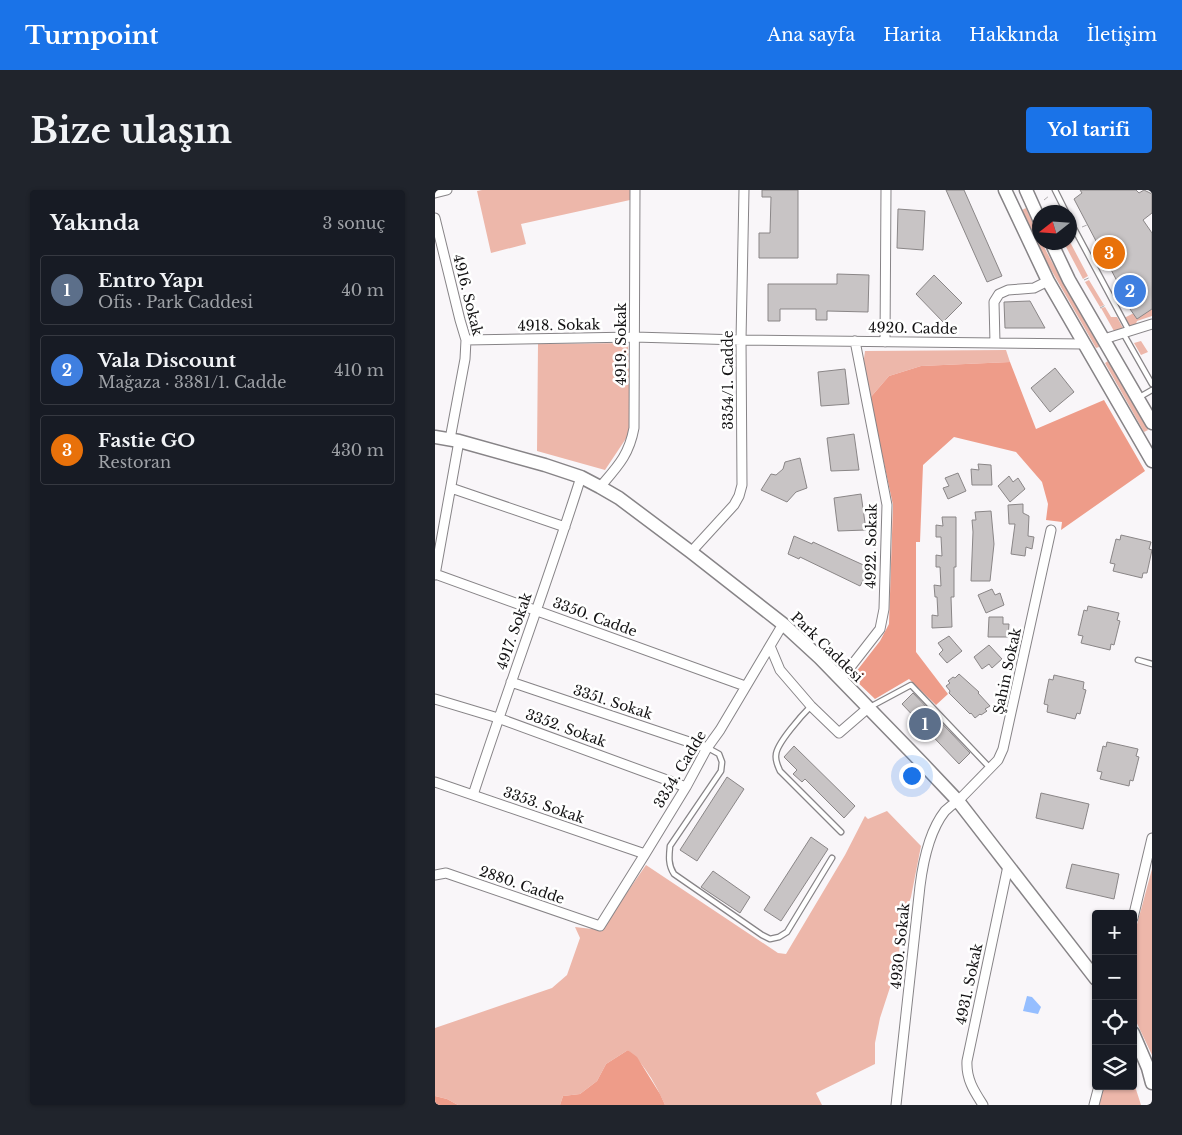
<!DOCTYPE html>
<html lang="tr">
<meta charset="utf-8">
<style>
:root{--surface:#171b24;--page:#20242c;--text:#f1f3f6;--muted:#9ea1a6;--line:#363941;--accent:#1a73e8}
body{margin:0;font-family:"Libre Baskerville",serif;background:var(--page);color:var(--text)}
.controls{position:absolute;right:15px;bottom:15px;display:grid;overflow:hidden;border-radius:5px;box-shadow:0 1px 4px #0004}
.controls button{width:45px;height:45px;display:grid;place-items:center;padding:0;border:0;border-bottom:1px solid var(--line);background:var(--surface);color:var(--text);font:25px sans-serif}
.compass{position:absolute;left:597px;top:15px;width:45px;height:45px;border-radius:50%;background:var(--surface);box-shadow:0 1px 4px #0004;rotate:253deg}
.you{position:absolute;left:476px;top:585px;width:18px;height:18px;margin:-12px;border:4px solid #fff;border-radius:50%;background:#1a73e8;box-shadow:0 0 0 8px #1a73e833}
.badge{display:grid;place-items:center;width:32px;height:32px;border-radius:50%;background:var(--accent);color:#fff;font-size:16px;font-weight:700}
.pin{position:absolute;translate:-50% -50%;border:2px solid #fff;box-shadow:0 1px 5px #0006}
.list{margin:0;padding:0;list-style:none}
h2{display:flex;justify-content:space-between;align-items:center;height:65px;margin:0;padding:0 20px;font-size:21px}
h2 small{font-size:16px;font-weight:400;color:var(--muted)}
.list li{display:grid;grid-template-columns:32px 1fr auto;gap:15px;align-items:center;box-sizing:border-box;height:70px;margin:0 10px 10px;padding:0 10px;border:1px solid var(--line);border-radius:5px}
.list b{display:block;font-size:19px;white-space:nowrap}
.list p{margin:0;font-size:16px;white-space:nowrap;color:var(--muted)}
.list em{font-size:16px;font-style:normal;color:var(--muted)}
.icon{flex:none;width:28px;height:28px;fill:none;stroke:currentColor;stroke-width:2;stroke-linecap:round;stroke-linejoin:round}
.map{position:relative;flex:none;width:717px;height:915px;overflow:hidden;border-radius:5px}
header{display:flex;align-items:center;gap:30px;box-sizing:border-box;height:70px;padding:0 25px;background:var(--accent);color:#fff}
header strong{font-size:24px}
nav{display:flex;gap:28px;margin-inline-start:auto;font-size:18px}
.intro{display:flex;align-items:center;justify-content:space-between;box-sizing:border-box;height:120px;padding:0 30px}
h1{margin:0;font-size:35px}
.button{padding:12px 22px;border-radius:5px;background:var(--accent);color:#fff;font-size:18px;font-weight:700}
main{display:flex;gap:30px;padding:0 30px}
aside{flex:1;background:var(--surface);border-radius:5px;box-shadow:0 1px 4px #0004}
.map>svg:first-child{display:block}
.green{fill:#edb7aa}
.forest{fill:#ee9c89}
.water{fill:#95beff}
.building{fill:#c8c4c5;stroke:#8a8687}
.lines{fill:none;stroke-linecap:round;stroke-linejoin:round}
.lane-casing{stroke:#878487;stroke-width:7}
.street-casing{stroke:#878487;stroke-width:11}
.secondary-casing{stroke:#878487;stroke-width:15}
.path{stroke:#aca9ac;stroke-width:1;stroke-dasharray:5 2.5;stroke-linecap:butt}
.lane{stroke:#fff;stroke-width:4.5}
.street{stroke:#fff;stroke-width:9}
.secondary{stroke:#fff;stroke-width:12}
.labels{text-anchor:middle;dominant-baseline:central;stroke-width:5;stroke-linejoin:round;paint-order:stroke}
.street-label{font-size:14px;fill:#131213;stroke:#fff}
</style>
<header>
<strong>Turnpoint</strong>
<nav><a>Ana sayfa</a><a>Harita</a><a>Hakkında</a><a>İletişim</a></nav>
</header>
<div class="intro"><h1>Bize ulaşın</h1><a class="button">Yol tarifi</a></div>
<main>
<aside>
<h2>Yakında<small>3 sonuç</small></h2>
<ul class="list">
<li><span class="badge" style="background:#5c6f8a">1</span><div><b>Entro Yapı</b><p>Ofis · Park Caddesi</p></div><em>40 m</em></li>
<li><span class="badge" style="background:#3f7fe0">2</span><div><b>Vala Discount</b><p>Mağaza · 3381/1. Cadde</p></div><em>410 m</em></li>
<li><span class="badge" style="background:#e8710a">3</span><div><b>Fastie GO</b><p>Restoran</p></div><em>430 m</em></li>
</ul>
</aside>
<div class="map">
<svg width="717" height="915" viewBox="0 0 717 915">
<rect width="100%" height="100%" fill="#f9f6f9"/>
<!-- green -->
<path class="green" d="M 47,0 L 195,0 L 195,10 L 86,34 L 91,54 L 56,63 L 42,1 Z
M 591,18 L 604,47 L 604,52 L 607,53 L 628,93 L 664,156 L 664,157 L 661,158 L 611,71 L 587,20 Z
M 634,52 L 635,52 L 653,86 L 648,89 L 629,53 Z
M 654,90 L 669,115 L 665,117 L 650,92 Z
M 670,117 L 676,127 L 682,127 L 688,138 L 679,141 L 666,118 Z
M 717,119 L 717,126 L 702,131 L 701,134 L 694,137 L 689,128 L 699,123 L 702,128 Z
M 706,151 L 713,162 L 706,165 L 699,153 Z
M 193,153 L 196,241 L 170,280 L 102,261 L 103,154 Z
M 571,160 L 575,172 L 486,176 L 454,186 L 435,208 L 428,176 L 430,161 Z
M 673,171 L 713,240 L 709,242 L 670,173 Z
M 452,621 L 486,656 L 476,707 L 466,735 L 464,764 L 460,782 L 445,828 L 440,853 L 440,874 L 381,903 L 387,915 L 230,915 C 222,896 208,872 193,860 L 171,874 L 162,891 L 145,904 L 128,906 L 125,915 L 23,915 L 12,909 L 0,906 L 0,838 L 117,798 L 132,785 L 145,748 L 140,737 L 166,740 L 211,675 L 343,763 L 351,764 L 410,665 L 430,626 L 433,629 Z
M 717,679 L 717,865 L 698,825 L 698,749 Z
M 698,890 L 706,915 L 662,915 L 667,896 L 698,896 Z"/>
<!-- forest -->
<path class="forest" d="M 575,172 L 601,239 L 669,210 L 710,281 L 626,340 L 627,332 L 611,330 L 613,314 L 607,292 L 581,262 L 519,247 L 488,275 L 485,352 L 481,352 L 481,462 L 513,504 L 501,515 L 474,489 L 440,509 L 417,487 L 445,451 L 454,434 L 458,315 L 435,208 L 454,186 L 486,176 Z
M 193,860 L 202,867 L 225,904 L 230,915 L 125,915 L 128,906 L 145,904 L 162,891 L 171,874 Z
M 0,906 L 12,909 L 23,915 L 0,915 Z"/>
<!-- water -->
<path class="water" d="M 592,806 L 597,807 L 606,817 L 603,824 L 588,821 Z"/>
<!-- building -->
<path class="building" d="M 327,0 L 363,0 L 363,68 L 324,68 L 324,43 L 335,43 L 336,7 L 327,7 Z
M 511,0 L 529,0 L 567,86 L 552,92 Z
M 645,0 L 701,0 L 704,3 L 709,0 L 717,4 L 717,23 L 708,30 L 717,43 L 717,119 L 702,129 L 695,119 L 696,118 L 693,112 L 639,9 L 647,3 Z
M 463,19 L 490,21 L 488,60 L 462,58 Z
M 402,84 L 434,85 L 433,122 L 392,121 L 392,130 L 381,130 L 381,119 L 345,119 L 345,131 L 333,131 L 333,94 L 402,94 Z
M 499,85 L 527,113 L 508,132 L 481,104 Z
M 595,111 L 610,138 L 570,138 L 569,112 Z
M 620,178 L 639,202 L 615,222 L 596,198 Z
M 410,179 L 414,214 L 386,216 L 383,182 Z
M 419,244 L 424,280 L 396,281 L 392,248 Z
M 365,268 L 372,298 L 361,302 L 352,312 L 326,300 L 336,284 L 341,285 L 348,279 L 350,272 Z
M 543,274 L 556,275 L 557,295 L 537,295 L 536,279 L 544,280 Z
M 523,283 L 531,301 L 513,309 L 508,298 L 514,296 L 510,288 Z
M 574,286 L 578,292 L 583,288 L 590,299 L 575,312 L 563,296 Z
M 426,304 L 431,340 L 403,341 L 399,308 Z
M 588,314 L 588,323 L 594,326 L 593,346 L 599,347 L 597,359 L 591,357 L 590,366 L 576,364 L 580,334 L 574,334 L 573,315 Z
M 556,321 L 559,354 L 555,391 L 536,391 L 538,342 L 537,330 L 541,330 L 540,322 Z
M 507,327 L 521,327 L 521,377 L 519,377 L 519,407 L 516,407 L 517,437 L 497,438 L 497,425 L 503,426 L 502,407 L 500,407 L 499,395 L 506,396 L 505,377 L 501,377 L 501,365 L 507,366 L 506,347 L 501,347 L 501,335 L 508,336 Z
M 686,345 L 716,352 L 714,359 L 717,360 L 712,383 L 708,383 L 707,388 L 678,381 L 680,374 L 675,373 L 681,349 L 685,350 Z
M 359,346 L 377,354 L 378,352 L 435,378 L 425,396 L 365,367 L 364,369 L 353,364 Z
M 557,399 L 560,405 L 565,403 L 569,415 L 551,423 L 543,405 Z
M 653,416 L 684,423 L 682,430 L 685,431 L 679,455 L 676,454 L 675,460 L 646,453 L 648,446 L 643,445 L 649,420 L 652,421 Z
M 554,427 L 568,427 L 568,434 L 574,434 L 573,447 L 553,447 Z
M 514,446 L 527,461 L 512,473 L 504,464 L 508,460 L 503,453 Z
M 554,455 L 567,469 L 557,478 L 554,474 L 547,479 L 539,467 Z
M 524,484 L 544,502 L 543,503 L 555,516 L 550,519 L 552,521 L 546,525 L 545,524 L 540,528 L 536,523 L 535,524 L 514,503 L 515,501 L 511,496 L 515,493 L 513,491 L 518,487 L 520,488 Z
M 619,485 L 649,492 L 648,499 L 651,500 L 645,524 L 642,523 L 640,529 L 612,522 L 613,515 L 609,514 L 614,489 L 618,490 Z
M 478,503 L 535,563 L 524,574 L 467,514 Z
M 672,552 L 703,559 L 701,566 L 704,567 L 698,591 L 695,590 L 694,596 L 665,589 L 667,582 L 662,581 L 668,556 L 671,557 Z
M 359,556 L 420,616 L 409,628 L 370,589 L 367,592 L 358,584 L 362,580 L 349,567 Z
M 292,587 L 309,599 L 262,671 L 245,660 Z
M 606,603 L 654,614 L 648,639 L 601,628 Z
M 376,647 L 393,659 L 346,731 L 329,720 Z
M 637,674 L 684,684 L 679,709 L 631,698 Z
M 278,681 L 315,707 L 305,723 L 266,697 Z"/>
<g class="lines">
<defs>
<path id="lane" d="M 620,0 L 631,22
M 634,29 L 694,141
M 688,143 L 717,194
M 703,208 L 717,200
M 703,470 L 717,474
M 376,516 C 368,524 341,554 341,565 C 340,571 343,576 345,581 L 406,642
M 435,517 L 476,495 L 555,578
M 273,558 L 284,564 L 287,572 L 286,581 L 235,656 C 234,666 233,675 239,684 L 327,745 L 335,749 L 344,747 L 352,742 L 397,668"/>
<path id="street" d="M 0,3 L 12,0
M 0,28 L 25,130 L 31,150 L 30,169 L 15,249
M 669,149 L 717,134
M 31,150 L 199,147 L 306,150 L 649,154
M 450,152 L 451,0
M 560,153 L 559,112 L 564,104 L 573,100 L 599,98 L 613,91
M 165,297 C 183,276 194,265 199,238 L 200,0
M 16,298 L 130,337
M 256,362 L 299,315 L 304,306 L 307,295 L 306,150 L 309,0
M 0,384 L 310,496
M 0,385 L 24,251
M 335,456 L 345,480 L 376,516 L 404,543 L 433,518
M 406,489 L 445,439 L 449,419 L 452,315 L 420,151
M 76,492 L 272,558
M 0,509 L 63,528 L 251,597
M 0,592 L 210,664
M 38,605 C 73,498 112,394 146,287
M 0,685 L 11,683 L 165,736 L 210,664 L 251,597 L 272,558 L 285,540 L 348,434
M 698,728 L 717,648
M 461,915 L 485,696 C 488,672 495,640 510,621 C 514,617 518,614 523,611 L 563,570 L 568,559 L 616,340
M 548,915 C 539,901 531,889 532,871 L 573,676
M 659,915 L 664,896"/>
<path id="secondary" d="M 570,0 L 613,91 L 717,271
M 591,0 L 604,29
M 616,52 L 634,90 L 717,233
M 0,247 L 24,251 L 110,275 L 146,287 L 165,297 L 184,308 L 256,362 L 348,434 L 385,468 L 488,574 L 523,611 L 661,789
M 698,843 L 713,878 L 717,893"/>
</defs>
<!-- lane casing -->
<use href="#lane" class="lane-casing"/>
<!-- street casing -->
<use href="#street" class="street-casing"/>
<!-- secondary casing -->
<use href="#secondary" class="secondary-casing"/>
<!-- path -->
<path class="path" d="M 609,10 L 614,6
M 647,37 L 652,35
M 668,80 L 674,77
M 649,90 L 656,87
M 683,109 L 689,105
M 665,118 L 671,115"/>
<!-- lane -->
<use href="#lane" class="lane"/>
<!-- street -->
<use href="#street" class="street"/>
<!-- secondary -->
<use href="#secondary" class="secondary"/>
</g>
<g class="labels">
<!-- street labels -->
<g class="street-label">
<text transform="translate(33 105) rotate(76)">4916. Sokak</text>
<text transform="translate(124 135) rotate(-1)">4918. Sokak</text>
<text transform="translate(478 138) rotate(1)">4920. Cadde</text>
<text transform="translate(186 154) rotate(-90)">4919. Sokak</text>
<text transform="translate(293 190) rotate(-90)">3354/1. Cadde</text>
<text transform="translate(436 356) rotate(-89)">4922. Sokak</text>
<text transform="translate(160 427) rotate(20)">3350. Cadde</text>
<text transform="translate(79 441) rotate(-71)">4917. Sokak</text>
<text transform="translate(392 457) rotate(44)">Park Caddesi</text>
<text transform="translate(572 481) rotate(-78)">Şahin Sokak</text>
<text transform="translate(178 512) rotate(18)">3351. Sokak</text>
<text transform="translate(131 538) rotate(20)">3352. Sokak</text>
<text transform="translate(245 579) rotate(-59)">3354. Cadde</text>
<text transform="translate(109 615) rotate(19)">3353. Sokak</text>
<text transform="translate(87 695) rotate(19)">2880. Cadde</text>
<text transform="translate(465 756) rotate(-84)">4930. Sokak</text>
<text transform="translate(534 794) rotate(-78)">4931. Sokak</text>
</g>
</g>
</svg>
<div class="controls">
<button>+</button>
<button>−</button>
<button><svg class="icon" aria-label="locate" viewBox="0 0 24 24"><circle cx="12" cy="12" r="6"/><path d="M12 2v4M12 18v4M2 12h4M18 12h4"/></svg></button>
<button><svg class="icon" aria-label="layers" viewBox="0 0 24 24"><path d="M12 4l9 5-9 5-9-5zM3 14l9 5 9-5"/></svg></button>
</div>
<svg class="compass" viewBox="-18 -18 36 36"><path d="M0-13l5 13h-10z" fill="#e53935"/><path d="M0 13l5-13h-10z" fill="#9ea1a6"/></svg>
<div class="you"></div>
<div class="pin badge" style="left:490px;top:534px;background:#5c6f8a">1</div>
<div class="pin badge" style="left:695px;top:101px;background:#3f7fe0">2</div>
<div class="pin badge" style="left:674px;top:63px;background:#e8710a">3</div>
</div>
</main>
